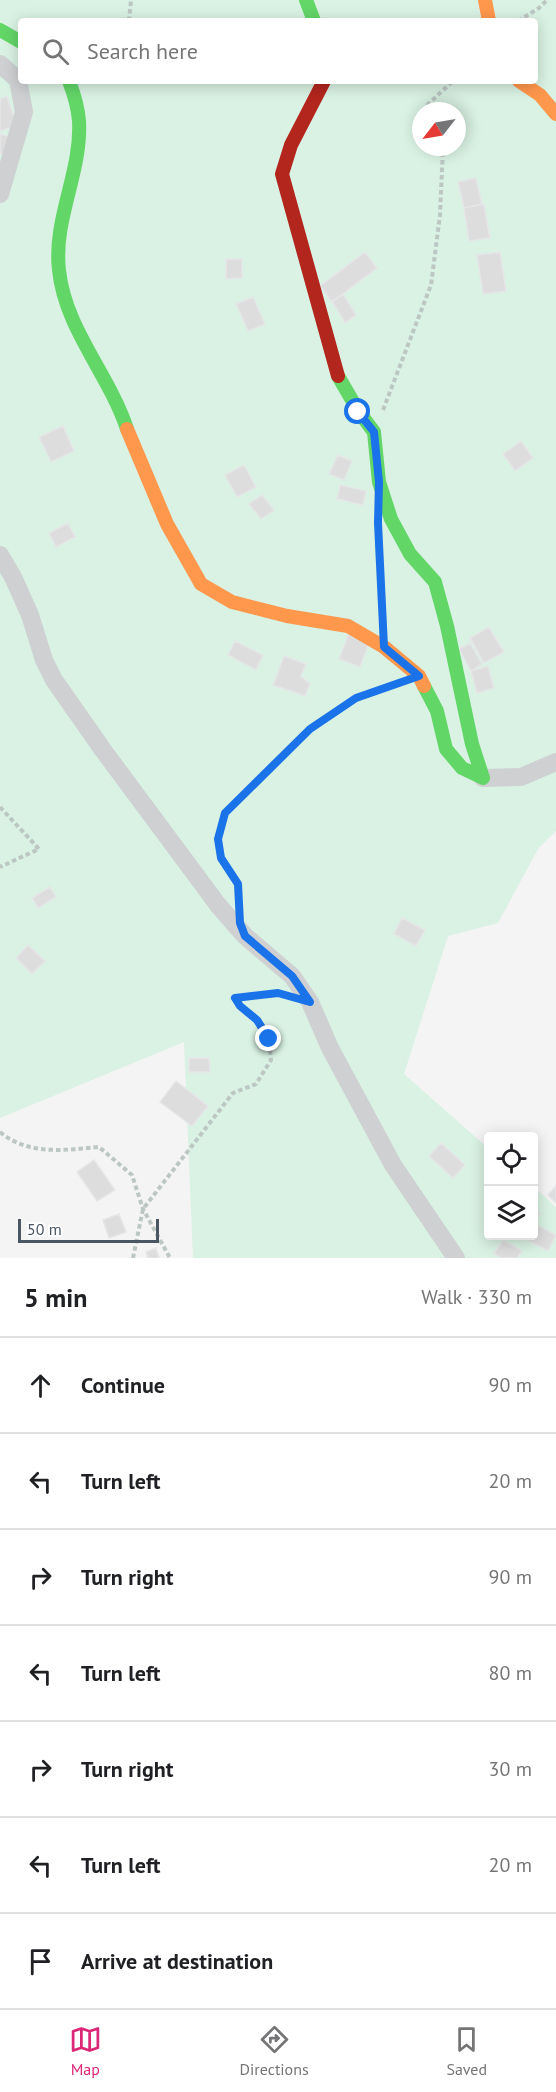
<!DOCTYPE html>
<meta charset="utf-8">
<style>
:root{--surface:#fff;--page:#f6f6f6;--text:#202124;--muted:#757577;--line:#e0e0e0;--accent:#db2777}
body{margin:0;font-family:"PT Sans",sans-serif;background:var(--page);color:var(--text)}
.controls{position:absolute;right:18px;bottom:18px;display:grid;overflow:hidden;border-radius:6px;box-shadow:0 3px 15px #0003}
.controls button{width:54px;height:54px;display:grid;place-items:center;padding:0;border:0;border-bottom:2px solid var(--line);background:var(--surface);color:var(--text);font:30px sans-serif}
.compass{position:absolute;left:412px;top:102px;width:54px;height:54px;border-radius:50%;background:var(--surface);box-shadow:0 3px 15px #0003;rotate:239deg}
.scale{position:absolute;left:18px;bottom:15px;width:141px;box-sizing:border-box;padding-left:6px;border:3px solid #4a5661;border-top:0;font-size:16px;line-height:21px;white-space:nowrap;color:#4a5661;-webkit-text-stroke:4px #fff;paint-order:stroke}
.stop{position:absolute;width:18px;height:18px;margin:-14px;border:4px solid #1a73e8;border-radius:50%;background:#fff}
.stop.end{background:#1a73e8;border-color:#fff;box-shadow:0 2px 6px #0008}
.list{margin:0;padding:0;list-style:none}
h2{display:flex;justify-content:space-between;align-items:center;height:78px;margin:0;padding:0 24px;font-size:26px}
h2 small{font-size:20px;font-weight:400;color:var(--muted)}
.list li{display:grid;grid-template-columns:39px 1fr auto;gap:18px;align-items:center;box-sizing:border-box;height:96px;padding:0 24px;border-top:2px solid var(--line)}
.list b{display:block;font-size:22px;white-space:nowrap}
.list em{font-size:20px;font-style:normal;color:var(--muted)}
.icon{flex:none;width:33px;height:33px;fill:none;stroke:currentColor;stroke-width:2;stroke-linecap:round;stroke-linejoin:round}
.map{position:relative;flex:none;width:556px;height:1258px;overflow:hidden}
.search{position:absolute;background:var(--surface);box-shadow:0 3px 15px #0003;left:18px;right:18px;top:18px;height:66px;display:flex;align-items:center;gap:15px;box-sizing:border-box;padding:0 21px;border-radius:6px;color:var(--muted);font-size:22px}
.sheet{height:750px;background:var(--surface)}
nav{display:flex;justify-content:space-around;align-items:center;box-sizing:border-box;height:84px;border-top:2px solid var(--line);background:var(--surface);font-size:16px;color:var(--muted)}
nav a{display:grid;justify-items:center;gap:3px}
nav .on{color:var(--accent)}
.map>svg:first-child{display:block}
.green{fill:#d9f2e3;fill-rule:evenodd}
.building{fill:#ddddde;stroke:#e5e6e7;stroke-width:1.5}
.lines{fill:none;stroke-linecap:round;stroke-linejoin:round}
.path{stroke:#bcc7c4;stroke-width:4;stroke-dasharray:4.5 3;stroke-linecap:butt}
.street{stroke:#ced0d2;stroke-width:18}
.fast{stroke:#63d668;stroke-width:14}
.slow{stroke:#ff974d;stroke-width:14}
.jam{stroke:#b3261e;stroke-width:14}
.route{stroke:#1a73e8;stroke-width:8}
</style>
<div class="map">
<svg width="556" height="1258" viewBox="0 0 556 1258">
<rect width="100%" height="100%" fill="#f4f4f4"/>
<!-- green -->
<path class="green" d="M 0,0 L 556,0 L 556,831 L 538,849 L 498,923 L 448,936 L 404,1074 L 488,1148 L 488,1236 L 534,1236 L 534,1187 L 556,1207 L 556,1258 L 193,1258 L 184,1042 L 0,1118 L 0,807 L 6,812 L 0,806 ZM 21,21 L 535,21 L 535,81 L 21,81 ZM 421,111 L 457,111 L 457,147 L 421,147 Z"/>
<!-- building -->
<path class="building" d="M 7,96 L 17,126 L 0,131 L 0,99 Z
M 0,134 L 10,137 L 3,155 L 0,154 Z
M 476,178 L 482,204 L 464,208 L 458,182 Z
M 484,204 L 490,238 L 469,241 L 464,208 Z
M 365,252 L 377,268 L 332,302 L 320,286 Z
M 500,252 L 506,291 L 483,294 L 477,255 Z
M 226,259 L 242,259 L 242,278 L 226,279 Z
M 343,294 L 356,315 L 345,323 L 332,301 Z
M 253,297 L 265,324 L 248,331 L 236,304 Z
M 63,426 L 74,451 L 51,462 L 39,437 Z
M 521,441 L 533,458 L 515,471 L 503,454 Z
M 338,455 L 352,461 L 344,480 L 329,474 Z
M 244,465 L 256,487 L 237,497 L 225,475 Z
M 340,485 L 366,491 L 363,505 L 337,499 Z
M 262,495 L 274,510 L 261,519 L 249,504 Z
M 68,523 L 75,537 L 56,547 L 49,533 Z
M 489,627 L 504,652 L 484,663 L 470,638 Z
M 349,633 L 370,641 L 360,667 L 339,659 Z
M 235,641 L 263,655 L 256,670 L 228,655 Z
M 470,643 L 482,664 L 471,671 L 459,649 Z
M 284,656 L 306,664 L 301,676 L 310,684 L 305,696 L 273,685 Z
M 488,666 L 494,688 L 477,693 L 471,671 Z
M 50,887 L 56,897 L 38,908 L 32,898 Z
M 402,918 L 425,930 L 416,946 L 394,934 Z
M 28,945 L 45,961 L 32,974 L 16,958 Z
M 189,1058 L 209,1058 L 210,1072 L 189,1072 Z
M 176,1081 L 208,1106 L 192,1126 L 160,1102 Z
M 441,1143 L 465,1165 L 453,1178 L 429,1156 Z
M 94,1160 L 115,1190 L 97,1201 L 77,1172 Z
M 556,1186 L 556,1203 L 548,1195 Z
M 534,1209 L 540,1213 L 534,1222 Z
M 119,1214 L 126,1232 L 109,1238 L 103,1220 Z
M 535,1224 L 556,1235 L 548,1251 L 527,1240 L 529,1236 L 534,1236 Z
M 503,1240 L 522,1251 L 517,1258 L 502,1258 L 494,1254 Z
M 156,1248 L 159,1258 L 148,1258 L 146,1252 Z"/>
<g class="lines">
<!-- path -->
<path class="path" d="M 129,21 L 131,0
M 518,21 L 539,8 L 547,0
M 430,111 L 426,106 L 453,81
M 383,410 L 431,285 L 440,215 L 443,147
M 379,546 L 383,622
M 0,807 L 39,849 L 0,867
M 239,900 L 238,884 L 221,858 L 217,839 L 225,813 L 310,729 L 356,698 L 396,684
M 0,1132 C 29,1156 65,1150 99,1147 L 132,1175 L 143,1209 L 170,1258
M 133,1258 L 143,1209 L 233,1093 L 256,1084 L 271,1060 L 269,1039 L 257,1020 L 240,1006 L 235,998 L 278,994 L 283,995"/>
<!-- street -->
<path class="street" d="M 0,64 L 18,80 L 24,112 L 0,194
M 0,555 L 13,577 L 30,615 L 44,660 L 54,680 L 103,750 L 218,905 L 245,936 L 292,976 L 310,1002 L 330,1048 L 393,1165 L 456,1258
M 483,778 L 521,777 L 556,762"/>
<!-- fast -->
<path class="fast" d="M 306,0 L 314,21
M 0,30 L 21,42
M 69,81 C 74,94 78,107 79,121 C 82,172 53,219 59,270 C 65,329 109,374 127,429
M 338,376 L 359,412 L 374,432 L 379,482 L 391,519 L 410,554 L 435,582 L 447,626 L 472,744 L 483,778 L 462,768 L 446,749 L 437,711 L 424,686"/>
<!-- slow -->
<path class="slow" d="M 485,0 L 489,21
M 519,81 L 540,95 L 556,114
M 127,429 L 167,524 L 201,584 L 232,602 L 287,616 L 348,626 L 384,647 L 419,676 L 424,686"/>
<!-- jam -->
<path class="jam" d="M 324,81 L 291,145 L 282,174 L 338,376"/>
</g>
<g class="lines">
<!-- route -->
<path class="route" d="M 269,1039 L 257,1020 L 240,1006 L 235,998 L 278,993 L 310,1002 L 292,976 L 245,936 L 240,923 L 238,884 L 221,858 L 218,839 L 225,813 L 310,729 L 356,698 L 419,676 L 384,647 L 378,523 L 379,482 L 374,432 L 358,412"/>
</g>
</svg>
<div class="controls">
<button><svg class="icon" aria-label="locate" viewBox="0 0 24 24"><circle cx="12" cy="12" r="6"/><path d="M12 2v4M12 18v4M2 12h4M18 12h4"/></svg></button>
<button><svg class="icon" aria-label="layers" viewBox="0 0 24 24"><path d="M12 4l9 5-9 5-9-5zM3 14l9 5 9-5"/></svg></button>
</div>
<svg class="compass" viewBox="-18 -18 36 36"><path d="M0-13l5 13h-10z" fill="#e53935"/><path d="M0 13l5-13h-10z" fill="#757577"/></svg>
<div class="scale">50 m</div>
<div class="stop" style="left:358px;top:412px"></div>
<div class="stop end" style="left:269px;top:1039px"></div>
<div class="search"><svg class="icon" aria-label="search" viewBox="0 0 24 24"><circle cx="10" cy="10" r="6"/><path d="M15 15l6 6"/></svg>Search here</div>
</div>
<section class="sheet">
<h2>5 min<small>Walk · 330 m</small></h2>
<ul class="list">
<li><svg class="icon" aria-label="ahead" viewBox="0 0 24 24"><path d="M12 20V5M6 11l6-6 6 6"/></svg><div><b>Continue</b></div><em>90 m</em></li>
<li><svg class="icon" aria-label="left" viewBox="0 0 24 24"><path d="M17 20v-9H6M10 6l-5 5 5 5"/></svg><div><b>Turn left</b></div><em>20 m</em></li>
<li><svg class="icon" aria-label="right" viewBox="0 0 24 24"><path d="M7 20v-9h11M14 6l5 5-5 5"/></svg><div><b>Turn right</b></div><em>90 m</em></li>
<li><svg class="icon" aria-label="left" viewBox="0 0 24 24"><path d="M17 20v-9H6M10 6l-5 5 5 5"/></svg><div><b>Turn left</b></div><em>80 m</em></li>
<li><svg class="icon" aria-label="right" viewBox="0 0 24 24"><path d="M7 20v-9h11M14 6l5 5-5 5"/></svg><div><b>Turn right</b></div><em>30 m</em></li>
<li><svg class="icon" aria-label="left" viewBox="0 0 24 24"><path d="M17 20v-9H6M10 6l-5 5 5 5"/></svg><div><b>Turn left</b></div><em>20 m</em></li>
<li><svg class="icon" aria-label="arrive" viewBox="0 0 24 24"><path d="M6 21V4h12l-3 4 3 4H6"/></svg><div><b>Arrive at destination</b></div></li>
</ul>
</section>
<nav>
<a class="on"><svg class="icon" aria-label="map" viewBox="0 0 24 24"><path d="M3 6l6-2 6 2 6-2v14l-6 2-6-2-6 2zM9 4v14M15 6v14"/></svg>Map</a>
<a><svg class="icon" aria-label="directions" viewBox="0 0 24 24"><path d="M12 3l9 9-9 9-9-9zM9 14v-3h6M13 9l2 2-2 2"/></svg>Directions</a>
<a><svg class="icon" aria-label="saved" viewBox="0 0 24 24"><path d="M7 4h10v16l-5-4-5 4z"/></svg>Saved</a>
</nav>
